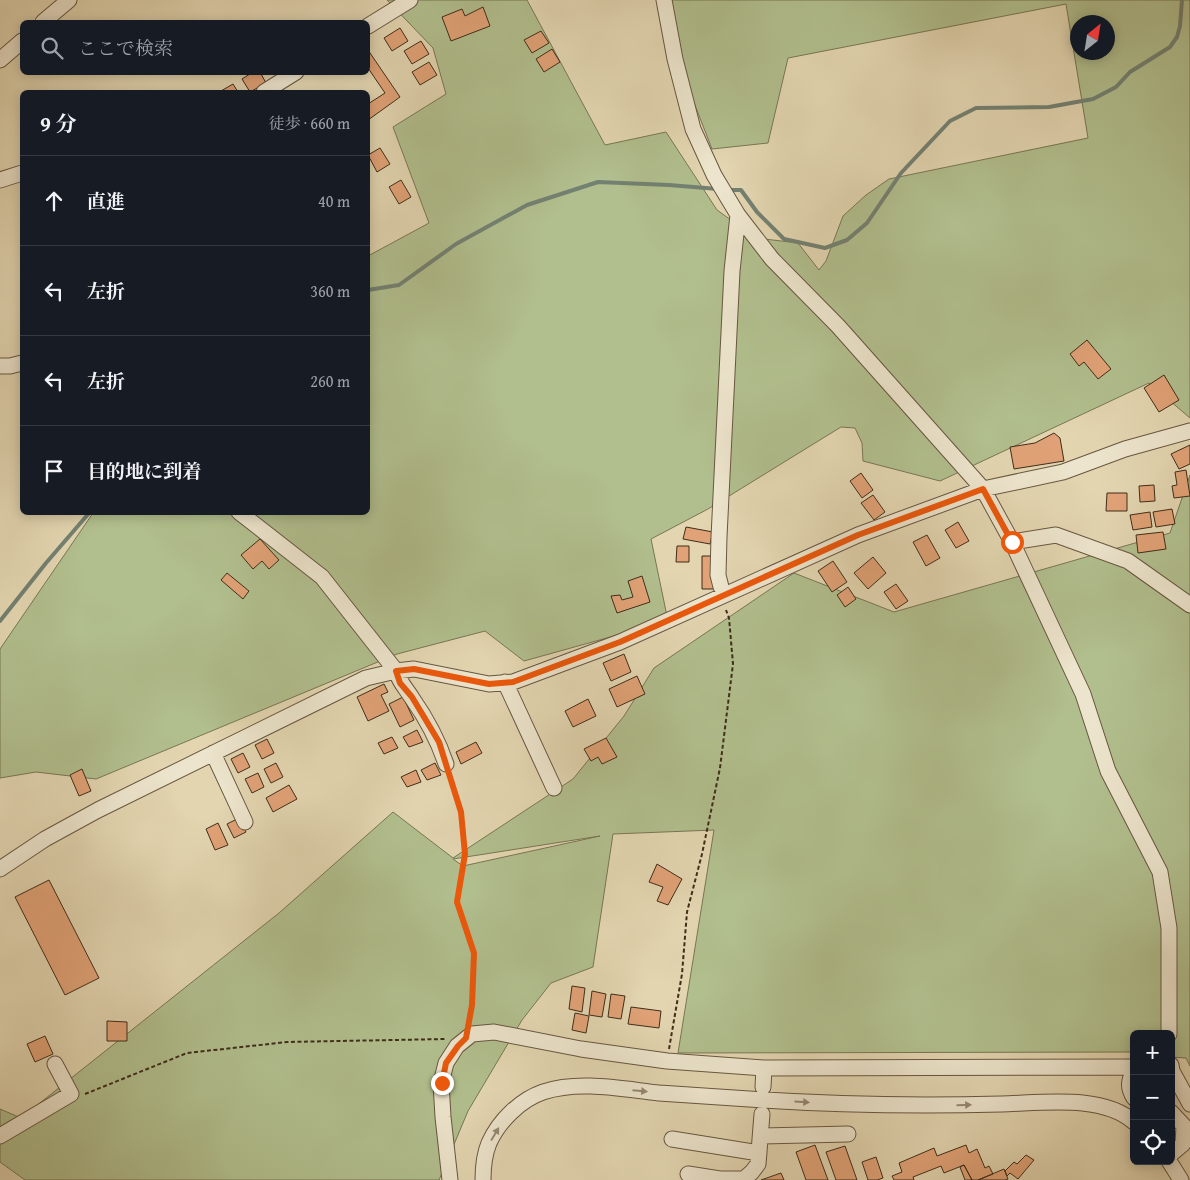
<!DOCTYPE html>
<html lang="ja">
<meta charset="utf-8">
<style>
:root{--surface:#171b24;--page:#242831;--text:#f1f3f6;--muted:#9ea1a6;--line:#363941}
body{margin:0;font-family:"Gentium Book Plus","Noto Serif JP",serif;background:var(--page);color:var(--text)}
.controls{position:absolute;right:15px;bottom:15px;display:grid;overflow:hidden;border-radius:8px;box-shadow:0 2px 12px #0003}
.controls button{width:45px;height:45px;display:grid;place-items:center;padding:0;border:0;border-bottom:1px solid var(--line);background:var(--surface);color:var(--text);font:25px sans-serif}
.compass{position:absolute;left:1070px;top:15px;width:45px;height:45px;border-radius:50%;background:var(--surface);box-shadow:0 2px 12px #0003;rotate:30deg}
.stop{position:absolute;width:15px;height:15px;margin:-11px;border:4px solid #ea580c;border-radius:50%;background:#fff}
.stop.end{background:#ea580c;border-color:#fff;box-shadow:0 1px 5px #0008}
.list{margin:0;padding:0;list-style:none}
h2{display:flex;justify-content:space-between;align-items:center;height:65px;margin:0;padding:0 20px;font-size:21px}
h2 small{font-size:16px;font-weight:400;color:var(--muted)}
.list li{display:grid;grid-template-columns:32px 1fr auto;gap:15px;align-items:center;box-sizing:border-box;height:90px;padding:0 20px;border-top:1px solid var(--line)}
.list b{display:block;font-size:19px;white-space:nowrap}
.list em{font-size:16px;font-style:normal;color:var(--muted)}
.icon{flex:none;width:28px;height:28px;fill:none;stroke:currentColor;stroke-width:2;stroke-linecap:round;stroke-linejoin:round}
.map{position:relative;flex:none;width:1190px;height:1180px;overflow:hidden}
.search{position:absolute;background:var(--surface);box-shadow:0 2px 12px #0003;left:20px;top:20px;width:350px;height:55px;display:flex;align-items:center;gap:12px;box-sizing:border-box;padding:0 18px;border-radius:8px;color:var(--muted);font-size:19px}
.panel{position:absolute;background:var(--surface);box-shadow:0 2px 12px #0003;left:20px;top:90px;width:350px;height:425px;border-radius:8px}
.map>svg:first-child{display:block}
.green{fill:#b1be8d;stroke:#787654;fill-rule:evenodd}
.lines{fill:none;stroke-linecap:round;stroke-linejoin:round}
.stream{stroke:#738172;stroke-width:4}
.building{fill:#e0a276;stroke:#3f2d1a}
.minor-casing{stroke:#685740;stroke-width:17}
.path{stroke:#3f2d1a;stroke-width:2;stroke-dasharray:4 2.5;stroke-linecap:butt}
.minor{stroke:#ece4cc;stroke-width:15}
.oneway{fill:#968873}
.route{stroke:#ea580c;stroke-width:6}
</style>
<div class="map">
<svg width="1190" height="1180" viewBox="0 0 1190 1180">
<rect width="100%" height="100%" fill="#e2d5b0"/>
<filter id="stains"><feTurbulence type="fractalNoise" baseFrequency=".004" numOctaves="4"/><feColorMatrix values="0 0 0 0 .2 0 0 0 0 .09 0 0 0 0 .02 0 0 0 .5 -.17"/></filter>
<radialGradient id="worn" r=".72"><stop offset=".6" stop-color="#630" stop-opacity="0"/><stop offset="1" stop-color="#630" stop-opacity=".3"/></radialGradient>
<!-- green -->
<path class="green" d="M 387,0 L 527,0 L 605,145 L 666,132 L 717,210 L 756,238 L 798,243 L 819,270 L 826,261 L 843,216 L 866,195 L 889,179 L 1088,138 L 1066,4 L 788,58 L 768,143 L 712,149 L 672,46 L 668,0 L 1190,0 L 1190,418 L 1149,383 L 940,481 L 863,461 L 862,443 L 855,428 L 841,427 L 708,509 L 651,539 L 668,621 L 524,661 L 485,631 L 397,654 L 96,779 L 36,772 L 0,778 L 0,649 L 93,513 L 368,512 L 368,256 L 429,223 L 393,127 L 446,94 L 433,48 ZM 1078,22 L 1108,22 L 1108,52 L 1078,52 Z
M 1190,475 L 1190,1066 L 1186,1058 L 1171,1057 L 1171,1034 L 1134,1034 L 1134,1052 L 678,1053 L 714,830 L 613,834 L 593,967 L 551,983 L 522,1020 L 468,1111 L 439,1180 L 25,1180 L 0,1162 L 0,1109 L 21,1118 L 279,913 L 393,812 L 453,858 L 573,779 L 624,716 L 654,668 L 794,573 L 894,612 L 1170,533 ZM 600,836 L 463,866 L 453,859 Z"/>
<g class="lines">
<!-- stream -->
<path class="stream" d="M 727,190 L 741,190 L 757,212 L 784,239 L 825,248 L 847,240 L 867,223 L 901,173 L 950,121 L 976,108 L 1049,107 L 1093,99 L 1116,87 L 1130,72 L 1170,47 L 1177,37 L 1180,26 L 1182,0
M 368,290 L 399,285 L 456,244 L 527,205 L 598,182 L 669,185 L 718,189
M 0,621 L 46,563 L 90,512"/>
</g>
<!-- building -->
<path class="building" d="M 483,7 L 490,26 L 451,41 L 442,17 L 462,9 L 465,16 Z
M 400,28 L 408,41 L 392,51 L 384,38 Z
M 541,31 L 549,43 L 532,53 L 524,40 Z
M 421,41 L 429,54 L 412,64 L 404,51 Z
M 552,49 L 560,62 L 544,72 L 536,59 Z
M 368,50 L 400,97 L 368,120 L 368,104 L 385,93 L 368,68 Z
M 429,62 L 437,75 L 420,85 L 412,72 Z
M 253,72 L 260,72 L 266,83 L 250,92 L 242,79 Z
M 233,84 L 238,92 L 222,92 L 221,91 Z
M 380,148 L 390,164 L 377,172 L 368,155 Z
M 401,180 L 411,197 L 399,204 L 389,187 Z
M 1087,340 L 1111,369 L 1098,379 L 1084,362 L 1079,366 L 1070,354 Z
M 1164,375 L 1179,400 L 1159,412 L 1144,388 Z
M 1054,433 L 1060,438 L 1064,461 L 1014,469 L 1010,447 L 1035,443 Z
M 1190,445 L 1190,464 L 1179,469 L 1171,454 Z
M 1186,470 L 1190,496 L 1174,498 L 1172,486 L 1177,485 L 1175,472 Z
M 861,473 L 873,490 L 862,498 L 850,481 Z
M 1154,485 L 1155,501 L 1140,502 L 1139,486 Z
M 1107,493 L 1127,493 L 1127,511 L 1106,511 Z
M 873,495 L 885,512 L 874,520 L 861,503 Z
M 1172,509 L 1175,524 L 1156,527 L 1153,512 Z
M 1150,512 L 1152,527 L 1133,530 L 1130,515 Z
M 958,522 L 969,541 L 956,548 L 945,530 Z
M 686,527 L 713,532 L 710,544 L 683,539 Z
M 1163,532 L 1166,549 L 1138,553 L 1136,535 Z
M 927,535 L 940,558 L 926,566 L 913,542 Z
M 260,539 L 279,560 L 269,569 L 262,561 L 253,569 L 241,555 Z
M 677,546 L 689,546 L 689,562 L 676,562 Z
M 702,556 L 714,556 L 714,589 L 702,589 Z
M 873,557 L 886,573 L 868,589 L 854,573 Z
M 833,561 L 847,582 L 832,592 L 818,571 Z
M 227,573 L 249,591 L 243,599 L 221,580 Z
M 642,576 L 650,602 L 617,613 L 611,596 L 620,595 L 622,600 L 633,597 L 628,581 Z
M 896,584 L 908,601 L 896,609 L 884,592 Z
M 848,587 L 856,599 L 845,607 L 837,595 Z
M 624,654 L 631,672 L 611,681 L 603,663 Z
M 637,676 L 645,694 L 617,707 L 609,689 Z
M 384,684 L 388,692 L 381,695 L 389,711 L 368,721 L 357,697 Z
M 403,697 L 414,720 L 400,727 L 389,704 Z
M 588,699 L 596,716 L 573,727 L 565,711 Z
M 417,730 L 423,742 L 409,747 L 403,737 Z
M 392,737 L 398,748 L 384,754 L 378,743 Z
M 606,738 L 617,757 L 602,764 L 598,757 L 591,761 L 584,749 Z
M 267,739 L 274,753 L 262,759 L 255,745 Z
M 476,742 L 482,753 L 461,764 L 456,752 Z
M 243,753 L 250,767 L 238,773 L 231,759 Z
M 276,763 L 283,777 L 271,783 L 264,769 Z
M 435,763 L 441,775 L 427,780 L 421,770 Z
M 82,769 L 91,791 L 79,796 L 70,775 Z
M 416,770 L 421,782 L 407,787 L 401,777 Z
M 258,773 L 264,787 L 252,793 L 245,779 Z
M 289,785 L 297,799 L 273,812 L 266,798 Z
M 239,818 L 246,832 L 234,838 L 227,824 Z
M 218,823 L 228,845 L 215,850 L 206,829 Z
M 657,864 L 682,879 L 668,905 L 657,901 L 663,887 L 649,882 Z
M 49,880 L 99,978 L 65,995 L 15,897 Z
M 572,986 L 585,988 L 582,1012 L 569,1009 Z
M 592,991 L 606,994 L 602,1017 L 589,1015 Z
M 611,994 L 625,996 L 621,1019 L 608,1017 Z
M 631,1007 L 661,1011 L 659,1028 L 628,1024 Z
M 575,1013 L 589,1016 L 586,1033 L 572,1030 Z
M 107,1021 L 127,1022 L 127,1041 L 107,1041 Z
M 45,1036 L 53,1054 L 35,1062 L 27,1044 Z
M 815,1145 L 828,1180 L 806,1180 L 796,1152 Z
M 966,1145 L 969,1153 L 977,1149 L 985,1168 L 989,1166 L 993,1174 L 978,1180 L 972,1180 L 964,1165 L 944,1173 L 941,1166 L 913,1177 L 914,1180 L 894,1180 L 892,1176 L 902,1172 L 899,1163 L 934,1148 L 937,1156 Z
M 845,1146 L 857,1180 L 836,1180 L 826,1152 Z
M 1026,1155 L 1034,1160 L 1018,1179 L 1010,1173 L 1007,1176 L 1005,1171 L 1014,1162 L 1017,1164 Z
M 876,1157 L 883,1178 L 877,1180 L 868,1180 L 862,1162 Z
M 964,1165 L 972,1180 L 965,1180 L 960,1167 Z
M 1004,1169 L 1008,1179 L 1005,1180 L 978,1180 Z
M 781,1173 L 784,1180 L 761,1180 Z"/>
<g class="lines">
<defs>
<path id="minor" d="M 664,0 L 675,59 L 693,129 L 714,175 L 738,215 L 772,259 L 838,326 L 983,489 L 1012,542 L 1083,694 L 1108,771 L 1160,872 L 1169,928 L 1169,1034
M 43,22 L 69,0
M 368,26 L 410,0
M 0,60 L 22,41
M 264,92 L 296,72
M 0,180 L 22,173
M 0,366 L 10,366 L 22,363
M 239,512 L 322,577 L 396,671 C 400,683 405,687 412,698 C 426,718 438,740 446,764
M 1012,542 L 1056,535 L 1128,561 L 1190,605
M 721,587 L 718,575 L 719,537 L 732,271 L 738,215
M 505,682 L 554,788
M 213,753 L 245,822
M 0,869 L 45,839 L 98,810 L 366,678 L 396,671 L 414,669 L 489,684 L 513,682 L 620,642 L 858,535 L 983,489 L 1063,472 L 1125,449 L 1190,431
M 1171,1065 L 1172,1071 L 1190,1104
M 1134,1071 C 1128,1081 1128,1088 1134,1098
M 763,1087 L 764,1068
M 1171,1112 L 1184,1126 L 1183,1144 L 1171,1154
M 0,1136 L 71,1094 L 55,1064
M 761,1136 L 848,1134
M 672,1139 L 759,1153
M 1169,1161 L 1181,1180
M 688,1174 L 720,1179 L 744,1179 L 752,1172 L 758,1164 L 762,1114
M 450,1180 L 443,1117 L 441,1083 L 446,1063 L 457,1046 L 472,1034 L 494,1032 L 581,1049 L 667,1061 L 764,1068 L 1134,1067
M 483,1180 C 483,1167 484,1155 489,1143 C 499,1121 520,1100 543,1092 C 579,1080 622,1089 659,1093 C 689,1095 719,1097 749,1099 C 834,1105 918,1106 1002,1104 C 1042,1103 1102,1094 1134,1122"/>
</defs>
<!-- minor casing -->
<use href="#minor" class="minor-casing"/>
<!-- path -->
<path class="path" d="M 450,776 L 461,812 L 465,854 L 457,902 L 474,953 L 472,1005 L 469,1021
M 669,1049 L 682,974 L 687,912 L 702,854 L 720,768 L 733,664 L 729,618 L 726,610
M 85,1094 L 187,1053 L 287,1042 L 446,1039"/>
<!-- minor -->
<use href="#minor" class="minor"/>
</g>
<!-- one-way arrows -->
<defs><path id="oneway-solid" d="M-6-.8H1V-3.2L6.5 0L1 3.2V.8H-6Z" transform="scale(1.25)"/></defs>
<g class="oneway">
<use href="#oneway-solid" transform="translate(640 1091) rotate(5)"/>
<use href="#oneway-solid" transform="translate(802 1102) rotate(3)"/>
<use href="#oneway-solid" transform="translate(964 1105) rotate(-2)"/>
<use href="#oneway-solid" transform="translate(495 1134) rotate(-59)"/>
</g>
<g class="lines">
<!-- route -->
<path class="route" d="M 442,1083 L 446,1063 L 458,1046 L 466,1038 L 472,1005 L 474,953 L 457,902 L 465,854 L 461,812 L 439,742 L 412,697 L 400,683 L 396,671 L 414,669 L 489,684 L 513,682 L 620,642 L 858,535 L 983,489 L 1012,542"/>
</g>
<rect width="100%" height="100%" filter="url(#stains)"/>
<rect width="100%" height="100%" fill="url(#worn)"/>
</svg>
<div class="controls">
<button>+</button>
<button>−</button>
<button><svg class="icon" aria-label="locate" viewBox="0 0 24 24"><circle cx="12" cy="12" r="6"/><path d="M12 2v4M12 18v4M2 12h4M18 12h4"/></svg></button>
</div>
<svg class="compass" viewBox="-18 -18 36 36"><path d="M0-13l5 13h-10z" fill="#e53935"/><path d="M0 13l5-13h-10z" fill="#9ea1a6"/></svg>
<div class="stop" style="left:1012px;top:542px"></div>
<div class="stop end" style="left:442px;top:1083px"></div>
<div class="search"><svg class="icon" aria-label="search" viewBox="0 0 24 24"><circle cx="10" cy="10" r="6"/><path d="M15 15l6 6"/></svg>ここで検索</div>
<section class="panel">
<h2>9 分<small>徒歩 · 660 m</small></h2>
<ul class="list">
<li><svg class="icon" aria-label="ahead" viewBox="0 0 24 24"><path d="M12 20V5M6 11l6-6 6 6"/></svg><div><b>直進</b></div><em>40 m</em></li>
<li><svg class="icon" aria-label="left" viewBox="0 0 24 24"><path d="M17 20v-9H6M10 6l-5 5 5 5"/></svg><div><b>左折</b></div><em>360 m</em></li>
<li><svg class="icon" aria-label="left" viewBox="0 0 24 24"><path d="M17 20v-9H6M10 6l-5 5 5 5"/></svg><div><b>左折</b></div><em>260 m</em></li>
<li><svg class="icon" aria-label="arrive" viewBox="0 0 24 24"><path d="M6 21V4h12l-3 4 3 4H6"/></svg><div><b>目的地に到着</b></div></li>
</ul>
</section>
</div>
